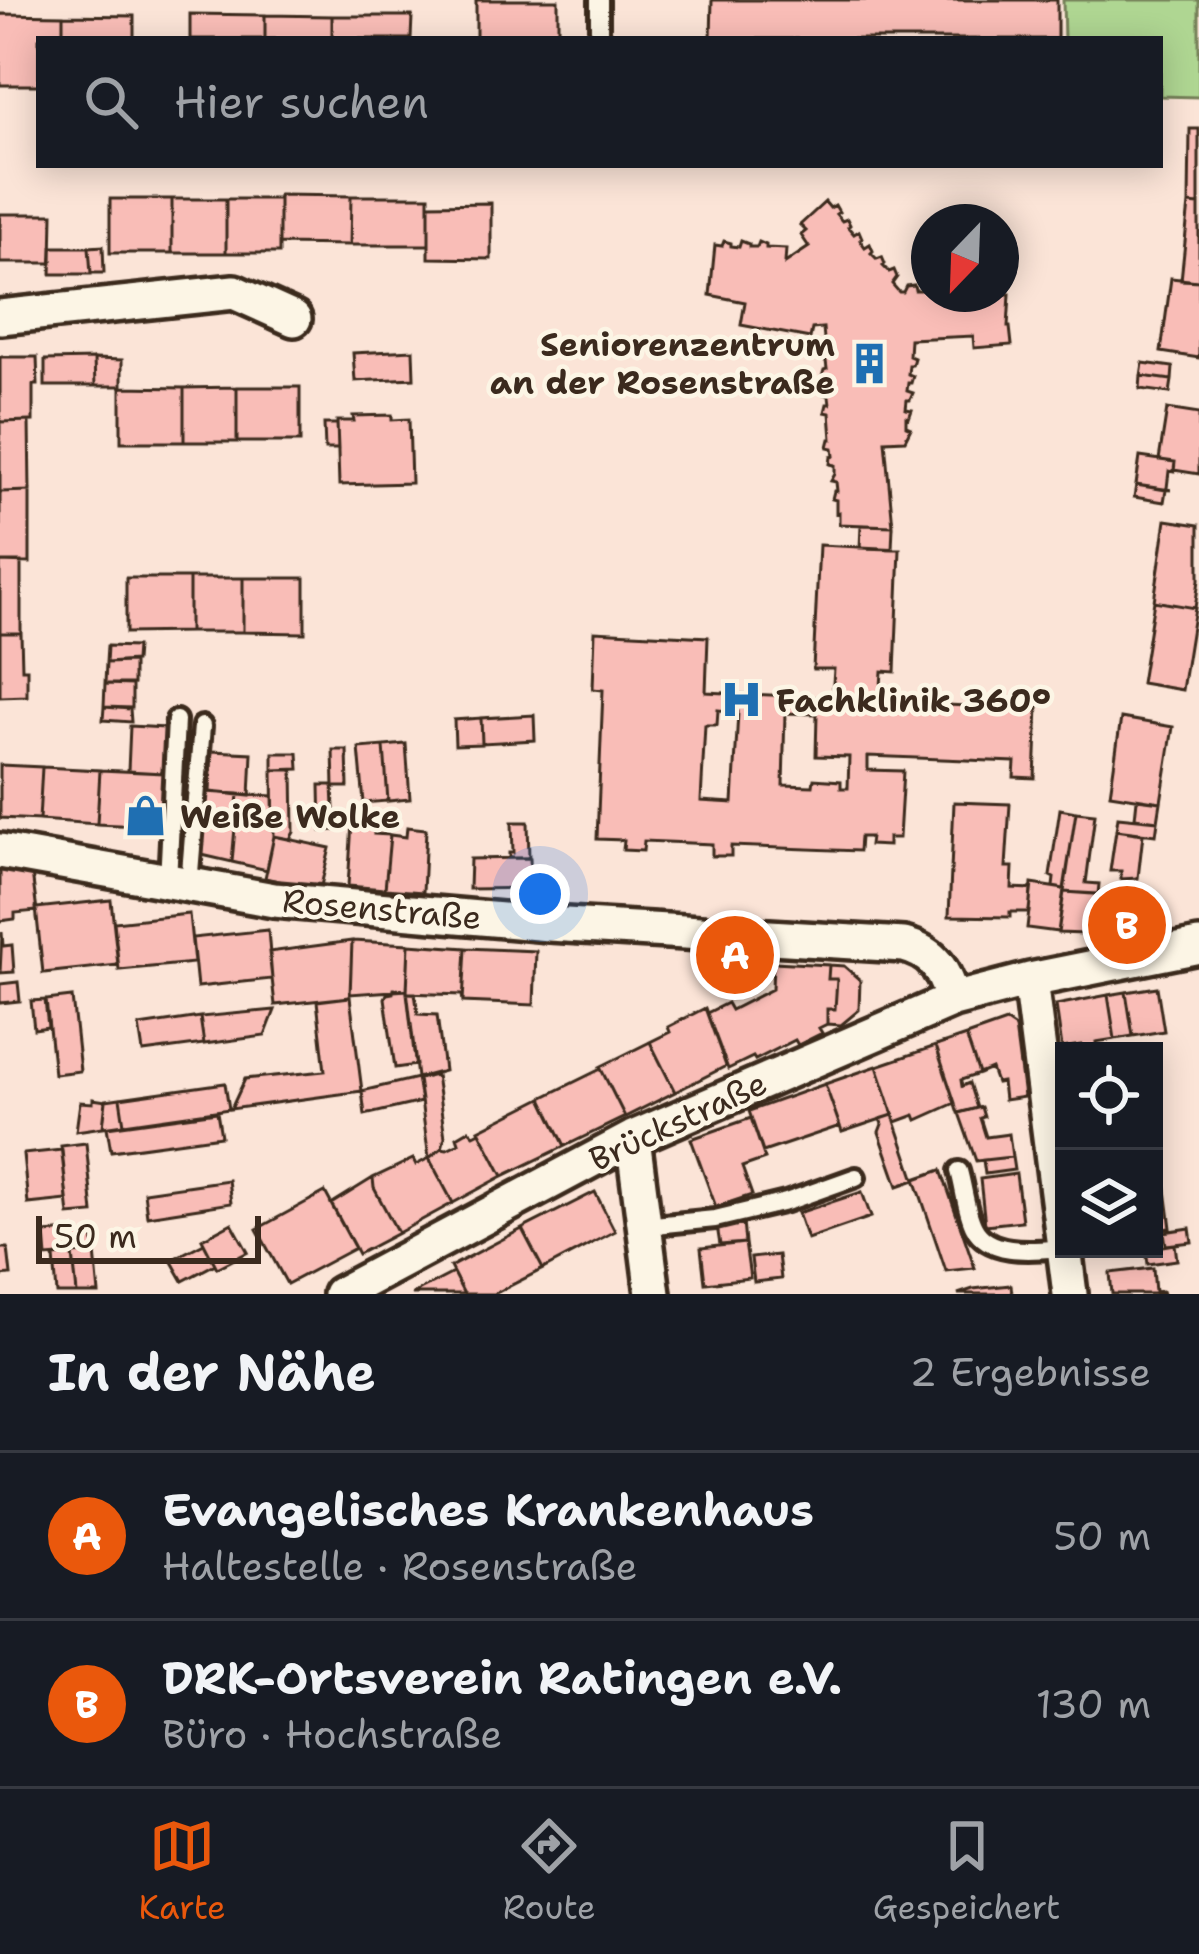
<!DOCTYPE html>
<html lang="de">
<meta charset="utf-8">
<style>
:root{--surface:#171b24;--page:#242831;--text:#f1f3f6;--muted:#9ea1a6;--line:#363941;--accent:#ea580c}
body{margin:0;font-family:"Shantell Sans",sans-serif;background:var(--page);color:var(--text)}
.controls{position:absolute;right:36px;bottom:36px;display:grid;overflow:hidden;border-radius:0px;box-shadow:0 6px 30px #0003}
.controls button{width:108px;height:108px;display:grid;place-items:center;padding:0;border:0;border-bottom:3px solid var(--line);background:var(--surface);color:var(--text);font:60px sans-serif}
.compass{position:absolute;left:911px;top:204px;width:108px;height:108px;border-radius:50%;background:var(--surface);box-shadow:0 6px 30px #0003;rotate:203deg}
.scale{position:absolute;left:36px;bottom:30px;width:225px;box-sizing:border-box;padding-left:12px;border:6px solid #3b2a1e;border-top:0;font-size:33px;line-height:42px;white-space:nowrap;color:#3b2a1e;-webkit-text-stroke:9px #fcf5e5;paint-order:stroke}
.you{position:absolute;left:540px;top:894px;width:42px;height:42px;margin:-30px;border:9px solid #fff;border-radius:50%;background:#1a73e8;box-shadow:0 0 0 18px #1a73e833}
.badge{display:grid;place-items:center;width:78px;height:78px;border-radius:50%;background:var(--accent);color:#fff;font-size:39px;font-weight:700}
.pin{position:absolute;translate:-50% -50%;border:6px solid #fff;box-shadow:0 3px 12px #0006}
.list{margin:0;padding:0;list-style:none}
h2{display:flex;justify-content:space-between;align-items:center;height:156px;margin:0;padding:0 48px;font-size:51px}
h2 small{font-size:39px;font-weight:400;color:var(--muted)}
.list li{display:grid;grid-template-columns:78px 1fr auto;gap:36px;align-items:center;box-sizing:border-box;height:168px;padding:0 48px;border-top:3px solid var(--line)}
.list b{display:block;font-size:45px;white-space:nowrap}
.list p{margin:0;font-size:39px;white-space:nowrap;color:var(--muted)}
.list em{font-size:39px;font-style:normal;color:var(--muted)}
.icon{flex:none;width:66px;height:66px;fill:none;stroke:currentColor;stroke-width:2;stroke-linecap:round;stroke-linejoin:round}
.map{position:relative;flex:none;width:1199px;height:1294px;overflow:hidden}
.search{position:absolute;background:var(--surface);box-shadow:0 6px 30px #0003;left:36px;right:36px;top:36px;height:132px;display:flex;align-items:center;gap:30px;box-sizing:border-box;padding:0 42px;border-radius:0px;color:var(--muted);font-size:45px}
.sheet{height:492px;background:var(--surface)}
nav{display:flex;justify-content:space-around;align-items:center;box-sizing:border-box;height:168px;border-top:3px solid var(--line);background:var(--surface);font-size:33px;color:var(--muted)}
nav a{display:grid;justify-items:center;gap:6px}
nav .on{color:var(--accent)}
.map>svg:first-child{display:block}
.green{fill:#afd692;stroke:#758058;stroke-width:3}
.building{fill:#f9bdb7;stroke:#3b2a1e;stroke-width:3;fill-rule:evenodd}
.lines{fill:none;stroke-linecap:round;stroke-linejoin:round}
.lane-casing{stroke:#3b2a1e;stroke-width:26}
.street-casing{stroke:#3b2a1e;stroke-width:42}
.lane{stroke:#fcf5e5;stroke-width:16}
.street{stroke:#fcf5e5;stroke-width:33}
.labels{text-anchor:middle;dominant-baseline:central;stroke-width:9;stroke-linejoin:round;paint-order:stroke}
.poi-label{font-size:33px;font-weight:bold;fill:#3b2a1e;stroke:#fcf5e5;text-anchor:start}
.street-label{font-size:33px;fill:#3b2a1e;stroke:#fcf5e5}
</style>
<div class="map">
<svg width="1199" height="1294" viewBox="0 0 1199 1294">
<rect width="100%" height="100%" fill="#fbe4d7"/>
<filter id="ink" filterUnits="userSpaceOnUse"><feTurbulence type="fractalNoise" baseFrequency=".00833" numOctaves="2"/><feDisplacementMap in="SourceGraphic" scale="24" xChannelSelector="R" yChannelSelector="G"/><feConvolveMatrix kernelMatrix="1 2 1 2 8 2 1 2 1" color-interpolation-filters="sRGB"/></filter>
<g filter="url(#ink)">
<!-- green -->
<path class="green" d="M 1063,0 L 1199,0 L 1199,97 L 1160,96 L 1160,39 L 1064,39 Z"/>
<!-- building -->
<path class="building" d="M 476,0 L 558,0 L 558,39 L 476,39 Z
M 712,0 L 1057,0 L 1057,39 L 711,39 Z
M 0,14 L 63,15 L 63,39 L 39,39 L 39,85 L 0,85 Z
M 190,14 L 265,15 L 265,39 L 190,39 Z
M 63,15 L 134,16 L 134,39 L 63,39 Z
M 265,15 L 332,16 L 332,39 L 265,39 Z
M 332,16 L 412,16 L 411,39 L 332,39 Z
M 1190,129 L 1199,129 L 1199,205 L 1189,204 Z
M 279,195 L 351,196 L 350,245 L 279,244 Z
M 351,196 L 429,196 L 429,245 L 350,245 Z
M 110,199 L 172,199 L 172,253 L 110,253 Z
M 172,199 L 226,199 L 226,253 L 172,253 Z
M 226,199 L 279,199 L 279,253 L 226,253 Z
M 825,202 L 830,208 L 835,205 L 839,212 L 836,214 L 842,221 L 847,219 L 850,225 L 848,227 L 854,234 L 859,231 L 862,238 L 860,240 L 865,247 L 870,244 L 873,251 L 871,253 L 877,259 L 882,257 L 885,264 L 883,266 L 889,272 L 894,270 L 897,277 L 892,284 L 899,292 L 903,292 L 906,286 L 914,285 L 915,290 L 924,290 L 924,287 L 929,286 L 929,294 L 1001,294 L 1001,290 L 1002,294 L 1010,294 L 1008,327 L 1010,327 L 1012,345 L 974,348 L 973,336 L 910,339 L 909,356 L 914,358 L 912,365 L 909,365 L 908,374 L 913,376 L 911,383 L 908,383 L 907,391 L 913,393 L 910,400 L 907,400 L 906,409 L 912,410 L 909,418 L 906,417 L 906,426 L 911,428 L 905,440 L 885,441 L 893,526 L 839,524 L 839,512 L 836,513 L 836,500 L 832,499 L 834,491 L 837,491 L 836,482 L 831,481 L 835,474 L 835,465 L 830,464 L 831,457 L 834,456 L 833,448 L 828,447 L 830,439 L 832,439 L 830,413 L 825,412 L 827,404 L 830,404 L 829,396 L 824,394 L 825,387 L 828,387 L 828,379 L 822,377 L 824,370 L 827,369 L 826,361 L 821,360 L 823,352 L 825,352 L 823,328 L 812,329 L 810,338 L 741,325 L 745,302 L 710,295 L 715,245 L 722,246 L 724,241 L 731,243 L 731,246 L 739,247 L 741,241 L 749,244 L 749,247 L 757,247 L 759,242 L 766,245 L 766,248 L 786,249 L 785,263 L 809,247 L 801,235 L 806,231 L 800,225 Z
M 491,203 L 491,259 L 429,258 L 429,204 Z
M 1189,204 L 1199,205 L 1199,281 L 1181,280 Z
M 0,214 L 53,214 L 52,263 L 0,263 Z
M 103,246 L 104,273 L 91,273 L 89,247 Z
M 52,247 L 89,247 L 91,274 L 51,274 Z
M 1171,278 L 1199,281 L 1199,358 L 1161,352 Z
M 413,350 L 414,378 L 355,381 L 353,353 Z
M 0,357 L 37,357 L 38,385 L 33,385 L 33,421 L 0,422 Z
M 94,359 L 95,386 L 45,386 L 45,360 Z
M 94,359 L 122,360 L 122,386 L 95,386 Z
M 1143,363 L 1173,367 L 1172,380 L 1141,376 Z
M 1141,376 L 1172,380 L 1170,393 L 1140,389 Z
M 121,387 L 184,388 L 184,442 L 121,442 Z
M 237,387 L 300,387 L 300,442 L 237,442 Z
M 237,387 L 237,442 L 184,442 L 184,388 Z
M 1167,409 L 1199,414 L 1199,474 L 1174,470 L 1175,462 L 1159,460 Z
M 392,415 L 392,420 L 409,419 L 411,483 L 339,485 L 337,421 L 354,421 L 353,416 Z
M 29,421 L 30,491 L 0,492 L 0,422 Z
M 324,424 L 337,424 L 338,449 L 325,449 Z
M 1140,457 L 1175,462 L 1174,472 L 1169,471 L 1167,488 L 1171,490 L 1136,485 Z
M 1136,485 L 1166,490 L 1164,502 L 1134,497 Z
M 30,491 L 30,563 L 0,562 L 0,492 Z
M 1166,520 L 1199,525 L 1199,580 L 1195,608 L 1154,601 Z
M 861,525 L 893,526 L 892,549 L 860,548 Z
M 819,545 L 900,549 L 895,672 L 882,671 L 880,702 L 1012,708 L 1013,705 L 1038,706 L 1035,778 L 1014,777 L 1015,762 L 868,756 L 868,770 L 903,771 L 899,838 L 888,838 L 888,846 L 869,845 L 870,837 L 860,837 L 859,851 L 731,846 L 731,856 L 712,856 L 712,844 L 644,841 L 643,851 L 623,850 L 624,840 L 597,839 L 603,690 L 593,689 L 595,631 L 708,637 L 706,692 L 832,698 L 834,669 L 813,669 ZM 718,710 L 738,712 L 733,803 L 701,801 L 705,725 L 717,725 ZM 785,713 L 817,714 L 816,756 L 849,757 L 848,788 L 841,788 L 841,781 L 814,779 L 813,786 L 783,785 Z
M 0,562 L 21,562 L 21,633 L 0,633 Z
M 126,578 L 189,578 L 189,632 L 126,633 Z
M 189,578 L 243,578 L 243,632 L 189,632 Z
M 243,578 L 305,578 L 305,633 L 243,632 Z
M 1154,601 L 1195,608 L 1182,690 L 1141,683 Z
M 0,633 L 21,633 L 22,669 L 27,669 L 27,696 L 0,697 Z
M 107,646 L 136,647 L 135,661 L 106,663 Z
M 133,662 L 133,684 L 105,684 L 106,663 Z
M 105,684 L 132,685 L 132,708 L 104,707 Z
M 104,707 L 130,709 L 131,722 L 103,720 Z
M 534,715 L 535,740 L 482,743 L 481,718 Z
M 481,718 L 482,744 L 455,745 L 454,720 Z
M 1121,718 L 1173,727 L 1161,802 L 1110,794 Z
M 130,726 L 165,728 L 163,773 L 128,771 Z
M 406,744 L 410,799 L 388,801 L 384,746 Z
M 384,746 L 388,801 L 364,803 L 359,748 Z
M 333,750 L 347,750 L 348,787 L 334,787 Z
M 212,751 L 252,753 L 250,796 L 210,792 Z
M 273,753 L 298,753 L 299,769 L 273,770 Z
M 0,765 L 42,767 L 39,820 L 0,818 Z
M 42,767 L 100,770 L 97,824 L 39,820 Z
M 100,770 L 164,773 L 161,827 L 97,824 Z
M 273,770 L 293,770 L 294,832 L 290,839 L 274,836 Z
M 320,785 L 333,785 L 335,830 L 321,831 Z
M 205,792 L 238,794 L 232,862 L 202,855 Z
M 238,794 L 273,796 L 274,836 L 267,870 L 232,862 Z
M 1137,799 L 1161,802 L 1158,821 L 1135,818 Z
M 954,802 L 1010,804 L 1006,867 L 1013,867 L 1012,888 L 1031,889 L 1029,912 L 1010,912 L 1010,917 L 949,916 Z
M 1060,809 L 1076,812 L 1064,889 L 1053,887 L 1054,878 L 1050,876 Z
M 1076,812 L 1095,814 L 1086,883 L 1099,884 L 1098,894 L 1064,892 Z
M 1118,817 L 1158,821 L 1156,835 L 1116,830 Z
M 512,822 L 528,822 L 529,858 L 509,858 L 509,853 L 513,853 Z
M 352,823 L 375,825 L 374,834 L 390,835 L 385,889 L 348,886 Z
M 407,827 L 426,829 L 423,892 L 385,889 L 390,835 L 406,837 Z
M 1116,830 L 1143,834 L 1138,878 L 1121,879 L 1121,871 L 1110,871 Z
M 274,836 L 330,848 L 320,890 L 265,878 Z
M 530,858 L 531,888 L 469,889 L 470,859 Z
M 0,870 L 32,873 L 37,911 L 15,913 L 15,919 L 0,921 Z
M 1032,884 L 1064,889 L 1058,932 L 1027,928 Z
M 1136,890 L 1141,931 L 1112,935 L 1107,895 Z
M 1064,892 L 1107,895 L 1112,935 L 1058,933 Z
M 111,900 L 118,965 L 43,973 L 36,908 Z
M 189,914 L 194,963 L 119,970 L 114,922 Z
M 268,930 L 272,979 L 197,987 L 192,938 Z
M 2,932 L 3,946 L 12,945 L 14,972 L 0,973 Z
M 352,941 L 350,997 L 275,1005 L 269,952 Z
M 352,941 L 409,944 L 407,990 L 350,994 Z
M 409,944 L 466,948 L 463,1002 L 462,995 L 407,993 Z
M 466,948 L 536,951 L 534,1005 L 463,1002 Z
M 773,962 L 829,965 L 828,979 L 837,979 L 835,1009 L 827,1009 L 827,1024 L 819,1028 L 822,1033 L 798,1045 L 795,1040 L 755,1060 L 753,1057 L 728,1069 L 707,1013 L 727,1003 L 731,1010 L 772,989 Z
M 829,965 L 844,966 L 860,980 L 859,1010 L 841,1025 L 827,1024 L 827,1009 L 835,1009 L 837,979 L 828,979 Z
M 18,982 L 20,1001 L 0,1003 L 0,984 Z
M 1157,987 L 1164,1031 L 1133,1036 L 1126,992 Z
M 394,989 L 407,990 L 416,1065 L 395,1068 L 385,998 L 387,994 L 393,993 Z
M 1126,992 L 1133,1036 L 1115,1039 L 1108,995 Z
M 407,993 L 415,993 L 418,1014 L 437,1015 L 444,1071 L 417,1078 Z
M 1108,995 L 1115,1039 L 1096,1042 L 1097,1051 L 1082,1051 L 1081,1045 L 1062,1048 L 1056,1005 Z
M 72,997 L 80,1071 L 54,1074 L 46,1000 Z
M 350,997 L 362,1091 L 231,1109 L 245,1079 L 325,1071 L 317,1001 Z
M 45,1000 L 48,1027 L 34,1029 L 31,1001 Z
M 705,1008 L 726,1066 L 675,1092 L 650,1042 L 670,1032 L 668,1027 Z
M 275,1010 L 265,1036 L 204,1044 L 200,1017 Z
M 200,1017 L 204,1044 L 143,1052 L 139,1026 Z
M 1006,1022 L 1015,1028 L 1024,1097 L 1004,1100 L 1002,1082 L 996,1083 L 991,1069 L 979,1074 L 966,1036 Z
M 966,1036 L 979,1074 L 961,1080 L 962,1086 L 969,1083 L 977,1108 L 958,1113 L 936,1046 Z
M 650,1042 L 675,1092 L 625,1117 L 600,1067 Z
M 936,1046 L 955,1103 L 917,1120 L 915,1115 L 896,1122 L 877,1066 Z
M 877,1066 L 893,1115 L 842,1132 L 825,1084 Z
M 601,1069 L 625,1117 L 565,1146 L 542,1098 Z
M 436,1075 L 445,1137 L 442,1148 L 429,1158 L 418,1079 Z
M 417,1078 L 421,1102 L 365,1115 L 362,1091 Z
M 225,1083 L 229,1109 L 124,1124 L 120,1098 Z
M 825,1084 L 840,1126 L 763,1152 L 749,1111 Z
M 120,1098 L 124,1124 L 103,1127 L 106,1100 Z
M 542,1098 L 565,1146 L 503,1176 L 479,1130 Z
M 93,1099 L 106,1101 L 103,1127 L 76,1131 L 80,1102 L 93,1103 Z
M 981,1107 L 984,1117 L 980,1118 L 986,1137 L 1009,1134 L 1012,1157 L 976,1161 L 959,1113 Z
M 217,1112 L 221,1136 L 111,1151 L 107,1127 Z
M 893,1115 L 915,1180 L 898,1186 L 879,1132 L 882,1124 L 880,1119 Z
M 751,1118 L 765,1159 L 742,1167 L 752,1195 L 716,1207 L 691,1139 Z
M 469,1130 L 474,1135 L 480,1132 L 503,1176 L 453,1203 L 429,1158 L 442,1148 L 447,1149 L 459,1143 L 457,1137 Z
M 86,1143 L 93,1213 L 69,1215 L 61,1146 Z
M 62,1150 L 67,1200 L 28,1204 L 23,1154 Z
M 1012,1157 L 1014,1170 L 985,1174 L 983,1160 Z
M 429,1158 L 453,1203 L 398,1233 L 374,1188 L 373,1178 L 413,1159 L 416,1165 Z
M 941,1170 L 975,1268 L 946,1271 L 915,1179 Z
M 1016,1174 L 1022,1221 L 985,1225 L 980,1179 Z
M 1164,1174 L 1171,1228 L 1154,1230 L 1154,1175 Z
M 373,1178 L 374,1188 L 398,1233 L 358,1254 L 331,1204 Z
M 228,1180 L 231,1203 L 147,1216 L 144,1192 Z
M 325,1192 L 355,1248 L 287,1284 L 257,1229 Z
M 595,1192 L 615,1231 L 543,1269 L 522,1229 Z
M 862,1192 L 871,1217 L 807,1239 L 798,1213 Z
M 232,1223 L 248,1252 L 217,1268 L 202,1239 Z
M 743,1223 L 745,1243 L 720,1245 L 717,1226 Z
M 1190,1228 L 1192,1242 L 1166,1245 L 1164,1232 Z
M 522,1229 L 543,1269 L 494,1294 L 464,1294 L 450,1267 Z
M 70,1231 L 73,1255 L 47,1257 L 45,1233 Z
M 93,1233 L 95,1252 L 73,1254 L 71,1235 Z
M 204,1243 L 215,1264 L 183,1281 L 171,1260 Z
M 745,1243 L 750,1278 L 705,1283 L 701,1248 Z
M 1175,1244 L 1177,1260 L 1148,1264 L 1146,1249 Z
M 0,1248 L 8,1248 L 11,1275 L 0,1276 Z
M 95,1252 L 99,1294 L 77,1294 L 73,1254 Z
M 73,1255 L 77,1294 L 57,1294 L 54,1257 Z
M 778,1255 L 781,1279 L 754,1282 L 751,1258 Z
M 1153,1268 L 1155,1292 L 1162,1291 L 1163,1294 L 1112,1294 L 1110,1273 Z
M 453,1273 L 464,1294 L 412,1294 Z
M 1011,1285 L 1012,1294 L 958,1294 L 973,1289 Z"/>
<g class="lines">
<defs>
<path id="lane" d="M 599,39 L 599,0
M 168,881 L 176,720
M 189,885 L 202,726
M 959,1171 C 964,1188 966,1212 974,1227 C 989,1257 1037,1250 1064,1248
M 644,1226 L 715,1219 L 786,1202 L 856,1177"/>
<path id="street" d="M 0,317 L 234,292 L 294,319
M 0,851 L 274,900 L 549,924 L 904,945 C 936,953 943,971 953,1000
M 1030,980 L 1070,1294
M 633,1138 L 653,1294
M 340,1294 L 633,1138 L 953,1000 L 1030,980 L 1199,946"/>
</defs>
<!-- lane casing -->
<use href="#lane" class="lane-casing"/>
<!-- street casing -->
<use href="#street" class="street-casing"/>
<!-- lane -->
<use href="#lane" class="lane"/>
<!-- street -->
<use href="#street" class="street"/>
</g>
</g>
<!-- icons -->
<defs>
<symbol id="building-bare" viewBox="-9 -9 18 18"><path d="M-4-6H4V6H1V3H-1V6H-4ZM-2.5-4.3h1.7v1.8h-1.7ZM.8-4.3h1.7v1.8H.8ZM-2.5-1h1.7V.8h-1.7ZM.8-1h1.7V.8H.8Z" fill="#1f6fb2" stroke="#fcf5e5" stroke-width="2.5" paint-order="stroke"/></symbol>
<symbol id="hospital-bare" viewBox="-9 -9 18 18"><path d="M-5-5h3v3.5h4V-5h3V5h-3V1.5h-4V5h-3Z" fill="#1f6fb2" stroke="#fcf5e5" stroke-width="2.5" paint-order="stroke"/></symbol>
<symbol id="shop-bare" viewBox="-9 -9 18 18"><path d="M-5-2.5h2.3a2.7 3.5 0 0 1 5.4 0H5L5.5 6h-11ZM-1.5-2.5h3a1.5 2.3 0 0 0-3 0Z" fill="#1f6fb2" stroke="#fcf5e5" stroke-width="2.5" paint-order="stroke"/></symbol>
</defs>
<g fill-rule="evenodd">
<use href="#building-bare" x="840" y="334" width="59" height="59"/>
<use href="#hospital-bare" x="712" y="670" width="59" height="59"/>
<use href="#shop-bare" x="116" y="786" width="59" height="59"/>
</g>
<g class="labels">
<!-- poi labels -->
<g class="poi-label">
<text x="835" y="344" text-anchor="end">Seniorenzentrum<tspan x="835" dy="38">an der Rosenstraße</tspan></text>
<text x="776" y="700">Fachklinik 360°</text>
<text x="180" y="816">Weiße Wolke</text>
</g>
<!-- street labels -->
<g class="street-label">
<text transform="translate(382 909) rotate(5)">Rosenstraße</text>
<text transform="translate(678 1121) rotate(-25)">Brückstraße</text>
</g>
</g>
</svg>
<div class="controls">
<button><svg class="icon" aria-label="locate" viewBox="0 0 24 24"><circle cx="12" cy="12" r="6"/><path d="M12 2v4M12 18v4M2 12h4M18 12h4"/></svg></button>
<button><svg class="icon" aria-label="layers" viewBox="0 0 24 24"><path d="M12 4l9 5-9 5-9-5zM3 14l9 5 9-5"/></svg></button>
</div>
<svg class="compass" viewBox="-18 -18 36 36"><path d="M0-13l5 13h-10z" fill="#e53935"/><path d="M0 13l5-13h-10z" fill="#9ea1a6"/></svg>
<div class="scale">50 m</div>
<div class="you"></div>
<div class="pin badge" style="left:735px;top:955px">A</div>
<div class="pin badge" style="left:1127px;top:925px">B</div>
<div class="search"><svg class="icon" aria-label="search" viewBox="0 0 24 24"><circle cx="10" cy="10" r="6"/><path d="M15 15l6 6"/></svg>Hier suchen</div>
</div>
<section class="sheet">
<h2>In der Nähe<small>2 Ergebnisse</small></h2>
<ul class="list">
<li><span class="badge">A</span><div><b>Evangelisches Krankenhaus</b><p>Haltestelle · Rosenstraße</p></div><em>50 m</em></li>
<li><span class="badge">B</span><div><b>DRK-Ortsverein Ratingen e.V.</b><p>Büro · Hochstraße</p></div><em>130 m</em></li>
</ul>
</section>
<nav>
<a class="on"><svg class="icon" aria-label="map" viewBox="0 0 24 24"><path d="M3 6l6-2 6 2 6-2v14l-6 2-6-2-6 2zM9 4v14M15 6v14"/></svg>Karte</a>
<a><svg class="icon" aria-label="directions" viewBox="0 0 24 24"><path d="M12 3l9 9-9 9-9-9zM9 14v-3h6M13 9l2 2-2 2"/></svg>Route</a>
<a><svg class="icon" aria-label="saved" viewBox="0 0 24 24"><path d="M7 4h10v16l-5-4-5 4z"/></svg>Gespeichert</a>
</nav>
